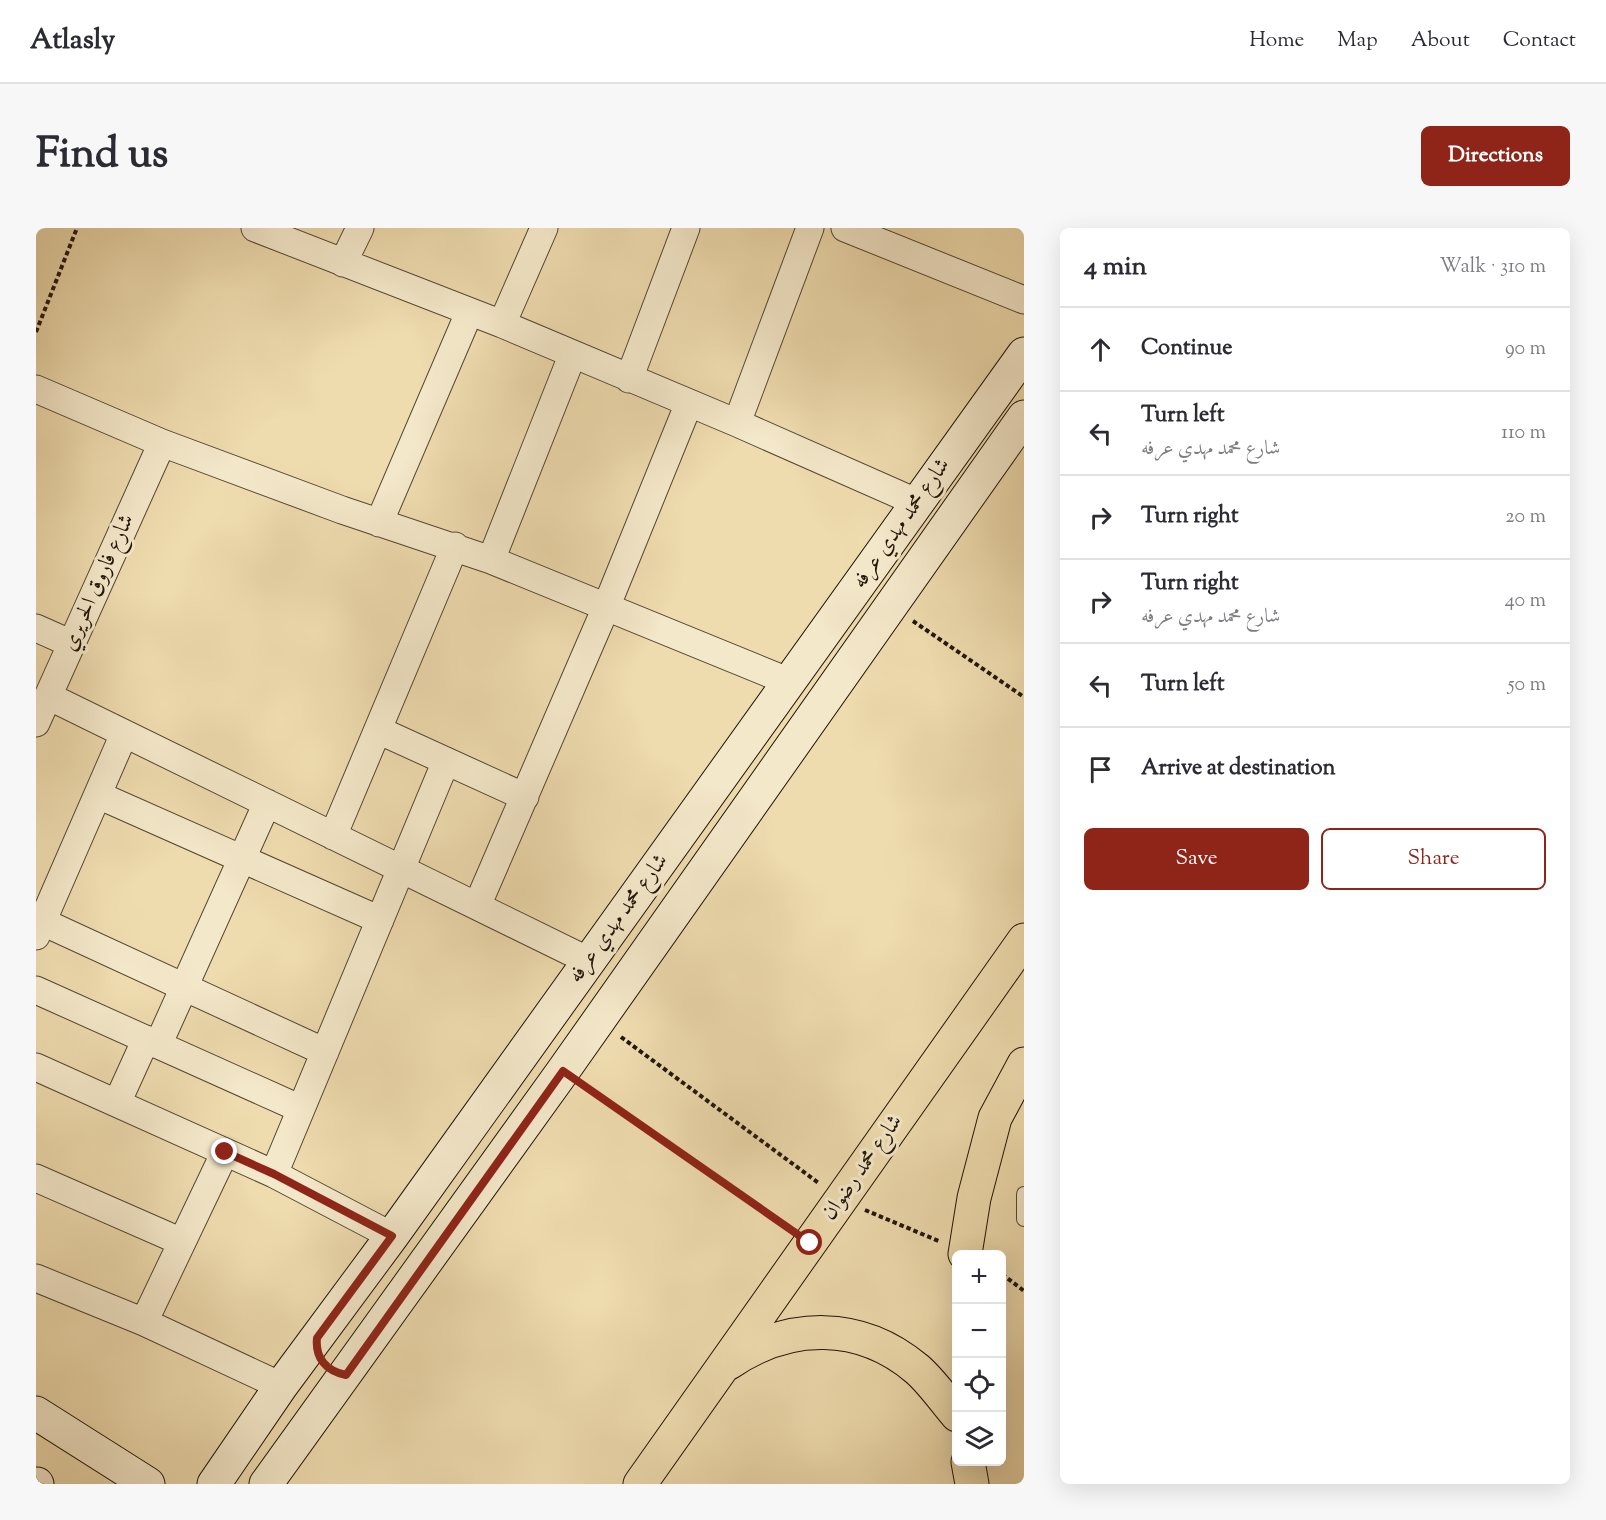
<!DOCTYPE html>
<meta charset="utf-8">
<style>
:root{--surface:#fff;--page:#f7f7f7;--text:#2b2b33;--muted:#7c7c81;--line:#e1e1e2;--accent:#8f2418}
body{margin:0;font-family:"Sorts Mill Goudy",Amiri,serif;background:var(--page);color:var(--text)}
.controls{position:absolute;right:18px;bottom:18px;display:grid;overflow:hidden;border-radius:9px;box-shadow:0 6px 24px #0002}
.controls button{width:54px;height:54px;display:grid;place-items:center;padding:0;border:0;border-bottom:2px solid var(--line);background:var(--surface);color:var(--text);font:30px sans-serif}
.stop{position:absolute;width:18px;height:18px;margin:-14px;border:4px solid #8f2418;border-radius:50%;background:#fff}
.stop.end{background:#8f2418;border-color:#fff;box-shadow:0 2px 6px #0008}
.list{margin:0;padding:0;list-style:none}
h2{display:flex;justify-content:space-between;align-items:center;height:78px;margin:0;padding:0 24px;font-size:26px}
h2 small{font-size:20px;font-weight:400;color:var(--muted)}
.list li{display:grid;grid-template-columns:39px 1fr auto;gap:18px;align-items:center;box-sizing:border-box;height:84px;padding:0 24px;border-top:2px solid var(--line)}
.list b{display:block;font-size:22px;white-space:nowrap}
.list p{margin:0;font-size:20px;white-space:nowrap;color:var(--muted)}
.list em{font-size:20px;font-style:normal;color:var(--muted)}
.actions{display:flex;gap:12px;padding:18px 24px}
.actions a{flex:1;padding:14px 0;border:2px solid var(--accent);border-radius:9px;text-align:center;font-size:21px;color:var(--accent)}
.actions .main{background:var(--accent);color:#fff}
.icon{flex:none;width:33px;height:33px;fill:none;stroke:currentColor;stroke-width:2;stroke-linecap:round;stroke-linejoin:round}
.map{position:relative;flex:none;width:988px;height:1256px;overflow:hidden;border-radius:9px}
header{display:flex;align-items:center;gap:36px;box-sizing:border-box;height:84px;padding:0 30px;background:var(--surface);border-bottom:2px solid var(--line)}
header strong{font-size:28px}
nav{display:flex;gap:33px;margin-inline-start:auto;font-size:21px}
.intro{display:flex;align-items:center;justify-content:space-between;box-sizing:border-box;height:144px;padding:0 36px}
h1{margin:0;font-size:42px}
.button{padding:15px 27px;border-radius:9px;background:var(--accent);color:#fff;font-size:21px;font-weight:700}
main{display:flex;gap:36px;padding:0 36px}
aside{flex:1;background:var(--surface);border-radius:9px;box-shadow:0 6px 24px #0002}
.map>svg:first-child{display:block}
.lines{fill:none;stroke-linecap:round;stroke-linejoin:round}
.lane-casing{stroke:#544632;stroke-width:16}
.street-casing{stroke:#544632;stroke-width:29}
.secondary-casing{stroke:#211509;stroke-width:35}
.primary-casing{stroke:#211509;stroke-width:35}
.path{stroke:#211509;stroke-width:4;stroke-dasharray:4.5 3;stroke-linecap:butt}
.lane{stroke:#f4e8ca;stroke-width:14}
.street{stroke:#f4e8ca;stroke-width:27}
.secondary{stroke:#f4e8ca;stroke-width:33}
.primary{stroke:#eedbae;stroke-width:33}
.route{stroke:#8f2418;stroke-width:8}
.labels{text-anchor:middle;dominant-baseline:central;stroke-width:6;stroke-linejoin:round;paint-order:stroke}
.street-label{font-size:22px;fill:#211509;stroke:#f4e8ca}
</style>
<header>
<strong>Atlasly</strong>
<nav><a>Home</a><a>Map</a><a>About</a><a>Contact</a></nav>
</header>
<div class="intro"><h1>Find us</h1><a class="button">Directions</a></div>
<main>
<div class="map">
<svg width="988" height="1256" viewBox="0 0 988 1256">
<rect width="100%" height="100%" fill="#eedbae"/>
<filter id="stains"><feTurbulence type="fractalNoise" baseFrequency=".00333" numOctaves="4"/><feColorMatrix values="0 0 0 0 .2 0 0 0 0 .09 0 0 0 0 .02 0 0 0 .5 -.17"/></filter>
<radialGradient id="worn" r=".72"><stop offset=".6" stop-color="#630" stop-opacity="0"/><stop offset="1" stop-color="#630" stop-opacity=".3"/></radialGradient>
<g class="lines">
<defs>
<path id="lane" d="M 988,966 L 988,991"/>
<path id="street" d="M 219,0 L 466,96 L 701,195 L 880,274
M 809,0 L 988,72
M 307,35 L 324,0
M 466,96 L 508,0
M 593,151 L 650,0
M 0,161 L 126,215 L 306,282 L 455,332 L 754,454
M 701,195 L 774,0
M 343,295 L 433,85
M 455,332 L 536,128
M 0,400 L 36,416
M 12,468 L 553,733
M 0,495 L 126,215
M 342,502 L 489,569
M 62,567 L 344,692
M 297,608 L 419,318
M 441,678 L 571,377 L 653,175
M 7,694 L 289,824
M 0,708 L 88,506
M 0,762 L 265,881
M 122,817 L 231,575
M 0,839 L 238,946 L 356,1008
M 81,875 L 110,811
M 238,946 L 410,533
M 0,950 L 146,1014
M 0,1050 L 108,1094 L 245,1158
M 108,1094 L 189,924"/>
<path id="secondary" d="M 0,1185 L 112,1256
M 0,1256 L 1,1256
M 178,1256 L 245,1158 L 356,1008 L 988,126
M 230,1256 L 527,843 L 988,189"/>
<path id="primary" d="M 929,1026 L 938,970 L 959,890 L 988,836
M 693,1135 C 753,1094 824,1093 881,1141 C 896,1154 908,1172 921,1187
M 932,1234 L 936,1256
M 604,1256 L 988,712"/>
</defs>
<!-- lane casing -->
<use href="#lane" class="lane-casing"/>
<!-- street casing -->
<use href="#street" class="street-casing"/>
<!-- secondary casing -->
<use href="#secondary" class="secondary-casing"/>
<!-- primary casing -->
<use href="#primary" class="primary-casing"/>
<!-- path -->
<path class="path" d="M 0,104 L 41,0
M 877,393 L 988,469
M 585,809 L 784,956
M 548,857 L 753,1001
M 829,982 L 905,1014
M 966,1046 L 988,1063"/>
<!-- lane -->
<use href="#lane" class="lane"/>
<!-- street -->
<use href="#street" class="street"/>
<!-- secondary -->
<use href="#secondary" class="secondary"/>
<!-- primary -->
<use href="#primary" class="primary"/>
</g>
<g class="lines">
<!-- route -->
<path class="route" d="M 189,924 L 238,946 L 356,1008 L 281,1110 C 279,1130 290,1143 310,1147 L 527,843 L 774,1015"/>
</g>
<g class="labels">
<!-- street labels -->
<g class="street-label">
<text transform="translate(866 296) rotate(-55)">شارع محمد مهدي عرفه</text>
<text transform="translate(63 355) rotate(-66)">شارع فاروق الحريري</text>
<text transform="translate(583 691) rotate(-54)">شارع محمد مهدي عرفه</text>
<text transform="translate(827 940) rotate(-55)">شارع محمد رضوان</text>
</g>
</g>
<rect width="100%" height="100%" filter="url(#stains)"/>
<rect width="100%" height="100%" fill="url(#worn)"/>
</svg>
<div class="controls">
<button>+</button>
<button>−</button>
<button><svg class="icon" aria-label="locate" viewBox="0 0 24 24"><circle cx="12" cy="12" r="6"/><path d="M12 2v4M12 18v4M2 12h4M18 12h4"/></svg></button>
<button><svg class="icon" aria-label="layers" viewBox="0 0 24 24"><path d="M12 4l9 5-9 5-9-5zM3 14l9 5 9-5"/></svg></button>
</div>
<div class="stop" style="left:774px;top:1015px"></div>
<div class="stop end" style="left:189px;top:924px"></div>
</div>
<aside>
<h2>4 min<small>Walk · 310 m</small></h2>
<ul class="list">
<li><svg class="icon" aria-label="ahead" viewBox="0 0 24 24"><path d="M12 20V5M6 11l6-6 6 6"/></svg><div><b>Continue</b></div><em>90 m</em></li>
<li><svg class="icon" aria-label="left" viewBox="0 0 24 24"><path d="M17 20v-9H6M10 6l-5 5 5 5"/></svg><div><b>Turn left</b><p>شارع محمد مهدي عرفه</p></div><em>110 m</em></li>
<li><svg class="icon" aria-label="right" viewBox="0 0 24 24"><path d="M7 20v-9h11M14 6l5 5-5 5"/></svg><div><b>Turn right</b></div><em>20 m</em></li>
<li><svg class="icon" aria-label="right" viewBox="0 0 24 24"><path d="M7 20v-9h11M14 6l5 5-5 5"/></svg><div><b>Turn right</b><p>شارع محمد مهدي عرفه</p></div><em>40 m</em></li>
<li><svg class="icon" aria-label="left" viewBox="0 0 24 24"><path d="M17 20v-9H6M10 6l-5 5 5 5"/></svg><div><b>Turn left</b></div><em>50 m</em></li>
<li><svg class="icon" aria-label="arrive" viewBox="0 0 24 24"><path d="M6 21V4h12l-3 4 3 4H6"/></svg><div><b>Arrive at destination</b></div></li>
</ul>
<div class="actions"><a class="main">Save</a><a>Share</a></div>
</aside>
</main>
